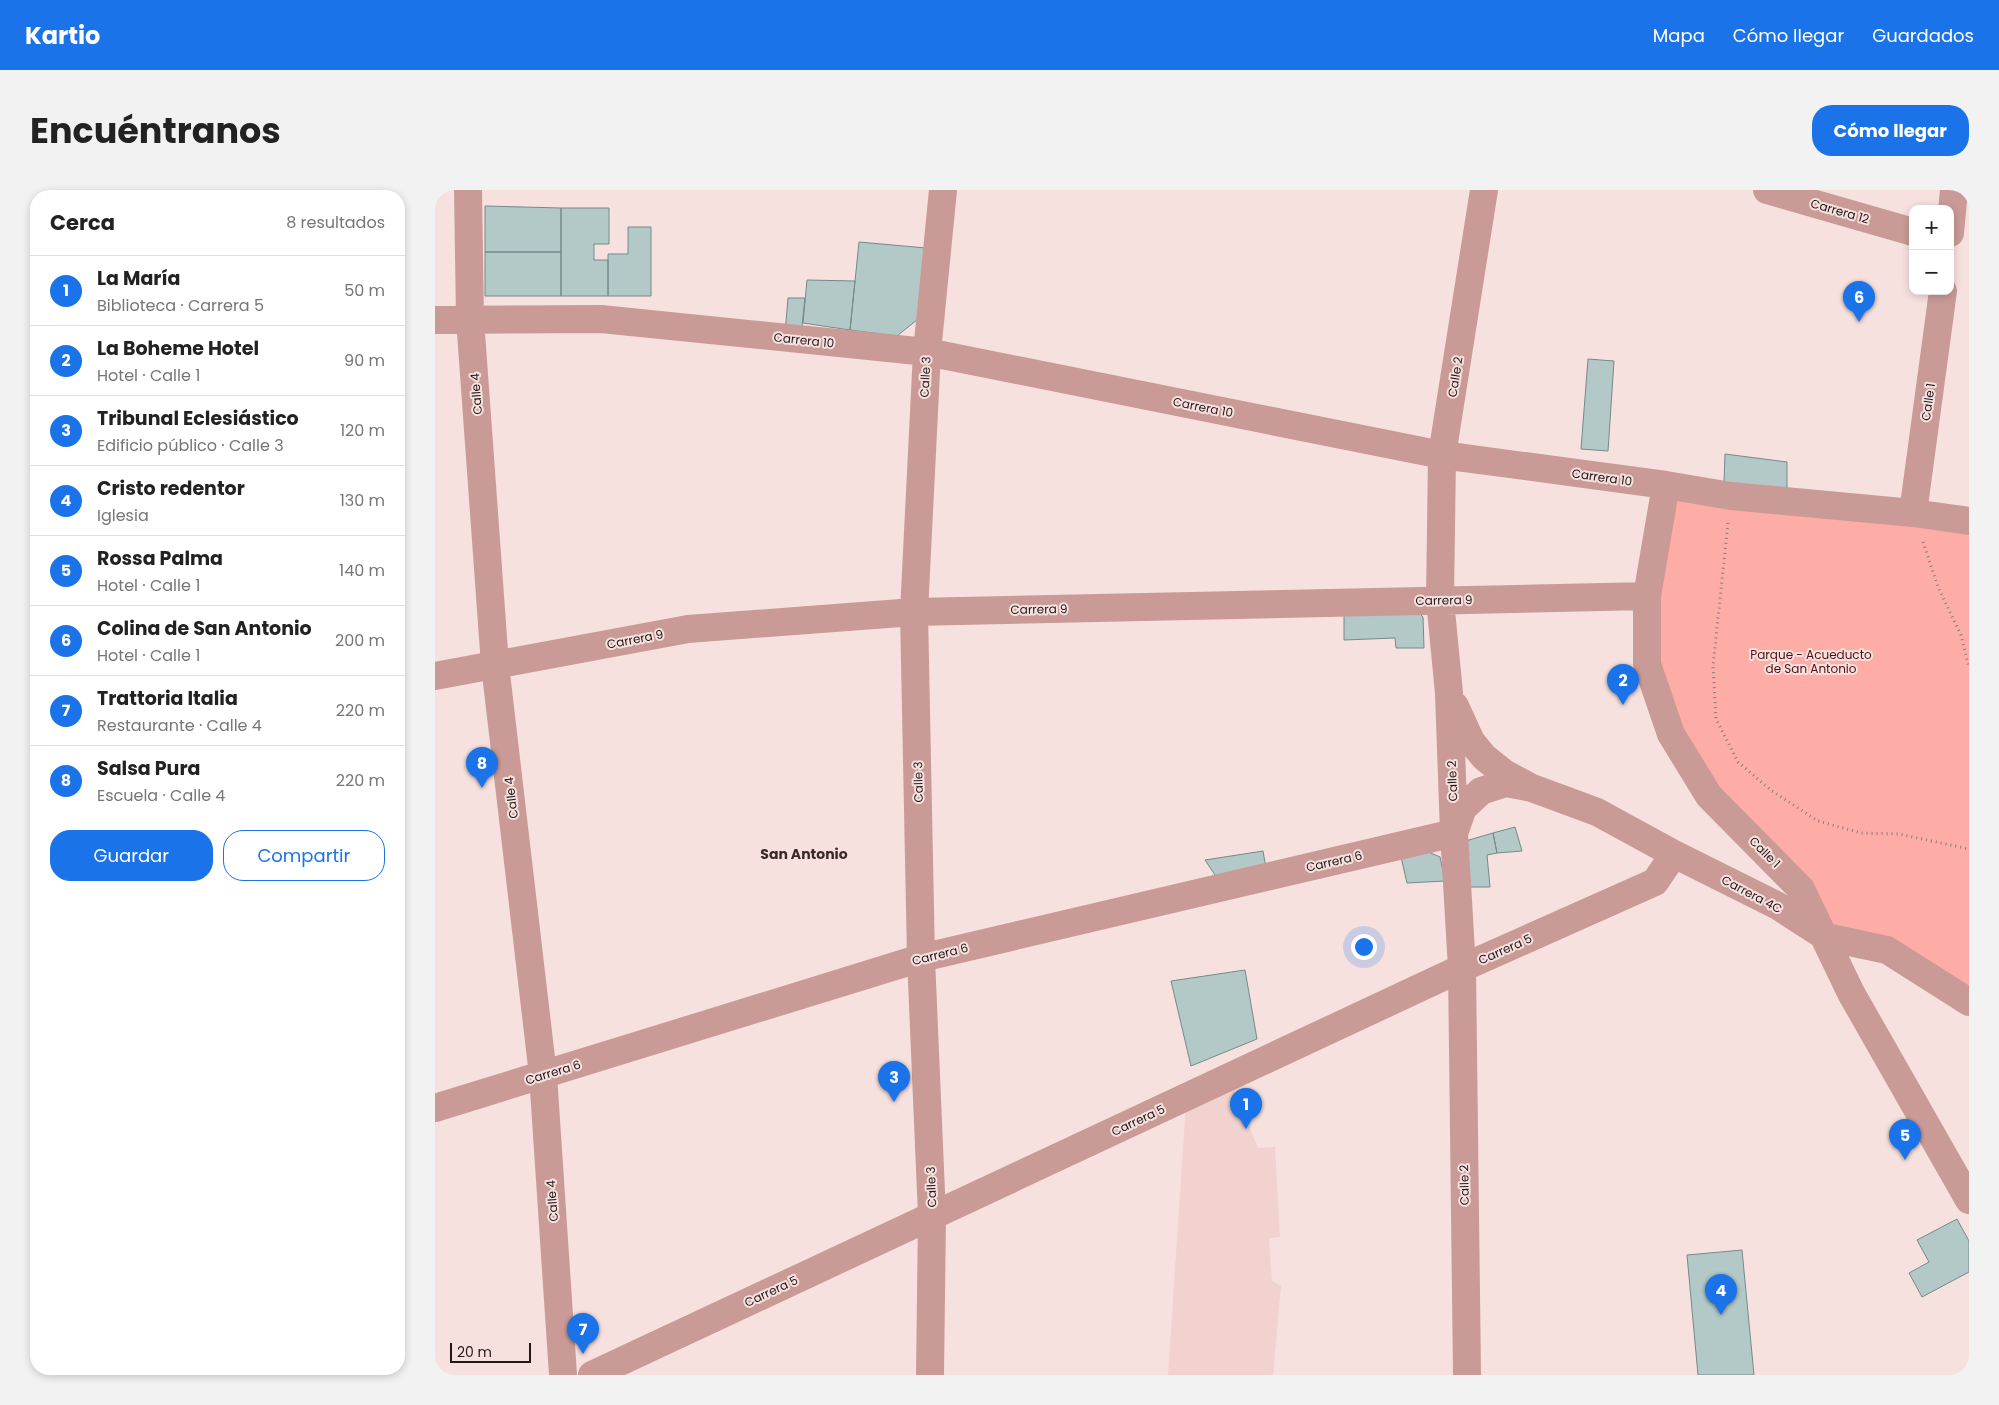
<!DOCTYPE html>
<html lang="es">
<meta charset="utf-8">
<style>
:root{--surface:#fff;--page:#f2f2f2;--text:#222;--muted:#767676;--line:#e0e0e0;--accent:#1a73e8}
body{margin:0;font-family:Poppins,sans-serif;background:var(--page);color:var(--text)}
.controls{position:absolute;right:15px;top:15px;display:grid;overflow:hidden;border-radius:10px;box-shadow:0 2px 8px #0003}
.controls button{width:45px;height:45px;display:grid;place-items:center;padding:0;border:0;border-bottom:1px solid var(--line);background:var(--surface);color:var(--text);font:25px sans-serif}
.scale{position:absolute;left:15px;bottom:12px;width:81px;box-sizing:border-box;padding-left:5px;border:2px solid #211918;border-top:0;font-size:14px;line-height:18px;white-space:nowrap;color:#211918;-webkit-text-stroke:4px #f7e1df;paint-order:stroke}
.you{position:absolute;left:928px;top:756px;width:18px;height:18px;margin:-12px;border:4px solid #fff;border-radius:50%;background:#1a73e8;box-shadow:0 0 0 8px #1a73e833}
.badge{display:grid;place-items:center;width:32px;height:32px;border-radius:50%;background:var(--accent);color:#fff;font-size:16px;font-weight:700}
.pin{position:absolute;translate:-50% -41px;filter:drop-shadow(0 1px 2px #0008)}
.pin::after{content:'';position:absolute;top:26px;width:18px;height:15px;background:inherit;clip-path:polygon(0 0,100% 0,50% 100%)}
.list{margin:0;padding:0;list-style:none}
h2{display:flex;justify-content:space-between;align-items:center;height:65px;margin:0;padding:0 20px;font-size:21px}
h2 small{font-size:16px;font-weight:400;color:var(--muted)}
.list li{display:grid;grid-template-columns:32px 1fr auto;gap:15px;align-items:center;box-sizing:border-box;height:70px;padding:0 20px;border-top:1px solid var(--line)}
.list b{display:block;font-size:19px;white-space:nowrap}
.list p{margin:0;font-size:16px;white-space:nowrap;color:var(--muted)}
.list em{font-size:16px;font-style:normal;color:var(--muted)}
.actions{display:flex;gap:10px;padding:15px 20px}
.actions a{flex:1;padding:11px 0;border:1px solid var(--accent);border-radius:20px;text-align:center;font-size:18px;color:var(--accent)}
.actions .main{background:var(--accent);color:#fff}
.map{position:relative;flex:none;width:1534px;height:1185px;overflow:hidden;border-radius:20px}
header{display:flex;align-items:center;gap:30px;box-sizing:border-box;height:70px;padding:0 25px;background:var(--accent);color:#fff}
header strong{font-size:24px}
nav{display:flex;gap:28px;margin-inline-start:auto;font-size:18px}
.intro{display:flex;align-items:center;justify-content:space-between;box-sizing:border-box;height:120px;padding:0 30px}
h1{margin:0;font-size:35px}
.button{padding:12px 22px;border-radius:20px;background:var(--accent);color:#fff;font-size:18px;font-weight:700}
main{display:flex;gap:30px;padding:0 30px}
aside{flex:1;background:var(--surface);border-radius:20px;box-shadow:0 2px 8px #0003}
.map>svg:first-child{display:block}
.built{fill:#f1d2cf}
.green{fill:#feada6}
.building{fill:#b2c9c7;stroke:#758a89}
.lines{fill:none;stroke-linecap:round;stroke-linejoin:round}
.path{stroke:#8b7c7b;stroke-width:3;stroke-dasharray:1 4;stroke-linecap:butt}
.minor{stroke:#ca9b96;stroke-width:28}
.labels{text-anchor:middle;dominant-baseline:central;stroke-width:4;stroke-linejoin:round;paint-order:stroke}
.street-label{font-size:12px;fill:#211918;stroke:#f7e1df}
.park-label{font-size:12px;fill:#501011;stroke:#f7e1df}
.neighbourhood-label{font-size:14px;font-weight:bold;fill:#392927;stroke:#f7e1df}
</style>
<header>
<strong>Kartio</strong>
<nav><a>Mapa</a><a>Cómo llegar</a><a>Guardados</a></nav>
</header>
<div class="intro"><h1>Encuéntranos</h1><a class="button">Cómo llegar</a></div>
<main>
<aside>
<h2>Cerca<small>8 resultados</small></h2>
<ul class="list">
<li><span class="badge">1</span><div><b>La María</b><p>Biblioteca · Carrera 5</p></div><em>50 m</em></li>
<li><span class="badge">2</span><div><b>La Boheme Hotel</b><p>Hotel · Calle 1</p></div><em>90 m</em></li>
<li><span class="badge">3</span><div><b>Tribunal Eclesiástico</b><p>Edificio público · Calle 3</p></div><em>120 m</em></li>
<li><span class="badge">4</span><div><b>Cristo redentor</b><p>Iglesia</p></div><em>130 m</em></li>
<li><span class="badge">5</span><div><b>Rossa Palma</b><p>Hotel · Calle 1</p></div><em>140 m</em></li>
<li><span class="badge">6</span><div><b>Colina de San Antonio</b><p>Hotel · Calle 1</p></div><em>200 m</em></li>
<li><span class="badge">7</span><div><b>Trattoria Italia</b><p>Restaurante · Calle 4</p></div><em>220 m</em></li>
<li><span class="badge">8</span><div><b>Salsa Pura</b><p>Escuela · Calle 4</p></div><em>220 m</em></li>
</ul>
<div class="actions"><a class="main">Guardar</a><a>Compartir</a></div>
</aside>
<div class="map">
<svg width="1534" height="1185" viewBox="0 0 1534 1185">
<rect width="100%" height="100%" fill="#f7e1df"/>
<!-- built -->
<path class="built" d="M 797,895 L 823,958 L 840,957 L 845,1047 L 834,1048 L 837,1091 L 846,1096 L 838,1185 L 733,1185 L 751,914 Z"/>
<!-- green -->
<path class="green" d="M 1231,295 L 1534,331 L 1534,812 L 1391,747 L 1236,544 L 1212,406 Z"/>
<!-- building -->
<path class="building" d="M 50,16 L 126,18 L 126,62 L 50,62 Z
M 126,18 L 174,18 L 174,54 L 159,54 L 159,70 L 173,70 L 173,106 L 126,106 Z
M 193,37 L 216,37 L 216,106 L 173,106 L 173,64 L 193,64 Z
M 424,52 L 491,58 L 483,129 L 462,146 L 415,140 Z
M 50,62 L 126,62 L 126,106 L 50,106 Z
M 372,90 L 420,91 L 415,140 L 368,133 Z
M 353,108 L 370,108 L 366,145 L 350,143 Z
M 1153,169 L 1179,171 L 1173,261 L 1146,259 Z
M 1290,264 L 1352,272 L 1352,302 L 1289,292 Z
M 909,423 L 985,424 L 988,427 L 989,458 L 961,458 L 960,448 L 909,450 Z
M 1080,637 L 1087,661 L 1062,663 L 1058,643 Z
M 1058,643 L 1062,663 L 1052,665 L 1055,697 L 1032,697 L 1027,652 Z
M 828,661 L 831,678 L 782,688 L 770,670 Z
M 991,661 L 1005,667 L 1010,691 L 972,693 L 966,667 Z
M 810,780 L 822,849 L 756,876 L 736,791 Z
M 1522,1029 L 1534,1051 L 1534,1082 L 1487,1107 L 1474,1083 L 1494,1072 L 1482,1050 Z
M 1307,1060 L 1319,1185 L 1263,1185 L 1252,1065 Z"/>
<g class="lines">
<!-- path -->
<path class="path" d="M 1293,333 L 1278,476 L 1281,529 L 1303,572 L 1337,601 L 1383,631 L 1426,643 L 1464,644 L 1534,659
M 1488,352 L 1503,397 L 1526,445 L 1534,478"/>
<!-- minor -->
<path class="minor" d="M 33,0 L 35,129 L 60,475 L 108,885 L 128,1185
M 1332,0 L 1478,42
M 1515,43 L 1519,0
M 0,130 L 166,129 L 492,162 L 1007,265 L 1231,295 L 1296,306 L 1478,323 L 1534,331
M 1231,295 L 1212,406 L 1212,474 L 1236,544 L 1274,606 L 1366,699 L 1416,803 L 1534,1010
M 1478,323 L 1508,101
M 0,486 L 253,439 L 479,422 L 1212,406
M 1020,516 L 1036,551 L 1049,567 L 1069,583 L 1097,598 L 1162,622 L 1239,664 L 1343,716 L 1391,747 L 1452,760 L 1534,812
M 0,918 L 486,768 L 1019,643 L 1028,618 L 1046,601 L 1071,593 L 1097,598
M 157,1185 L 1027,778 L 1220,692 L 1239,664
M 495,1185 L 497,1026 L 486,768 L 479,422 L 492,162 L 508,0
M 1032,1185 L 1027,778 L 1019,643 L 1014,503 L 1005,410 L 1007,265 L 1049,0"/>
</g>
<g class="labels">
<!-- street labels -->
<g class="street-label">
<text transform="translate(1405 21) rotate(16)">Carrera 12</text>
<text transform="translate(369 150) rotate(6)">Carrera 10</text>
<text transform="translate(490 187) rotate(-87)">Calle 3</text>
<text transform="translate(1020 187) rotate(-81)">Calle 2</text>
<text transform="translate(41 204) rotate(-94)">Calle 4</text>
<text transform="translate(1493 212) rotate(-82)">Calle 1</text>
<text transform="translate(768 217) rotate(11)">Carrera 10</text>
<text transform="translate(1167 287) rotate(8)">Carrera 10</text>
<text transform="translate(1009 410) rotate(-1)">Carrera 9</text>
<text transform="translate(604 419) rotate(-1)">Carrera 9</text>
<text transform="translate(200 449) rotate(-11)">Carrera 9</text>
<text transform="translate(1017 591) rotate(-92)">Calle 2</text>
<text transform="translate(483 592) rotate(-91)">Calle 3</text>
<text transform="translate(76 608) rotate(-97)">Calle 4</text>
<text transform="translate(1330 662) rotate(45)">Calle 1</text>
<text transform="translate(899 671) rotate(-13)">Carrera 6</text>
<text transform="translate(1317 704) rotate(28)">Carrera 4C</text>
<text transform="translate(1070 759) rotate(-24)">Carrera 5</text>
<text transform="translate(505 764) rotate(-14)">Carrera 6</text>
<text transform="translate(118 882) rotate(-17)">Carrera 6</text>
<text transform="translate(703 930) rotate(-25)">Carrera 5</text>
<text transform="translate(1029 995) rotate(-91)">Calle 2</text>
<text transform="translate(496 997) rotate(-92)">Calle 3</text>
<text transform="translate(117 1011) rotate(-94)">Calle 4</text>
<text transform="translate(336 1101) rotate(-25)">Carrera 5</text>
</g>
<!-- park labels -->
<g class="park-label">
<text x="1376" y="464">Parque - Acueducto<tspan x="1376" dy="14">de San Antonio</tspan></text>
</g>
<!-- neighbourhood labels -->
<g class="neighbourhood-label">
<text x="369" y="664">San Antonio</text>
</g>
</g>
</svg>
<div class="controls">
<button>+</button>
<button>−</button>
</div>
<div class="scale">20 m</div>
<div class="you"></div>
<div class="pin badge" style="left:811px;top:939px">1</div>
<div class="pin badge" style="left:1188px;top:515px">2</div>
<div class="pin badge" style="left:459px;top:912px">3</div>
<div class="pin badge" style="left:1286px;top:1125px">4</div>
<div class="pin badge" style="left:1470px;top:970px">5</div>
<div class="pin badge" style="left:1424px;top:132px">6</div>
<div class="pin badge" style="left:148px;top:1164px">7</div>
<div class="pin badge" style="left:47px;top:598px">8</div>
</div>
</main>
